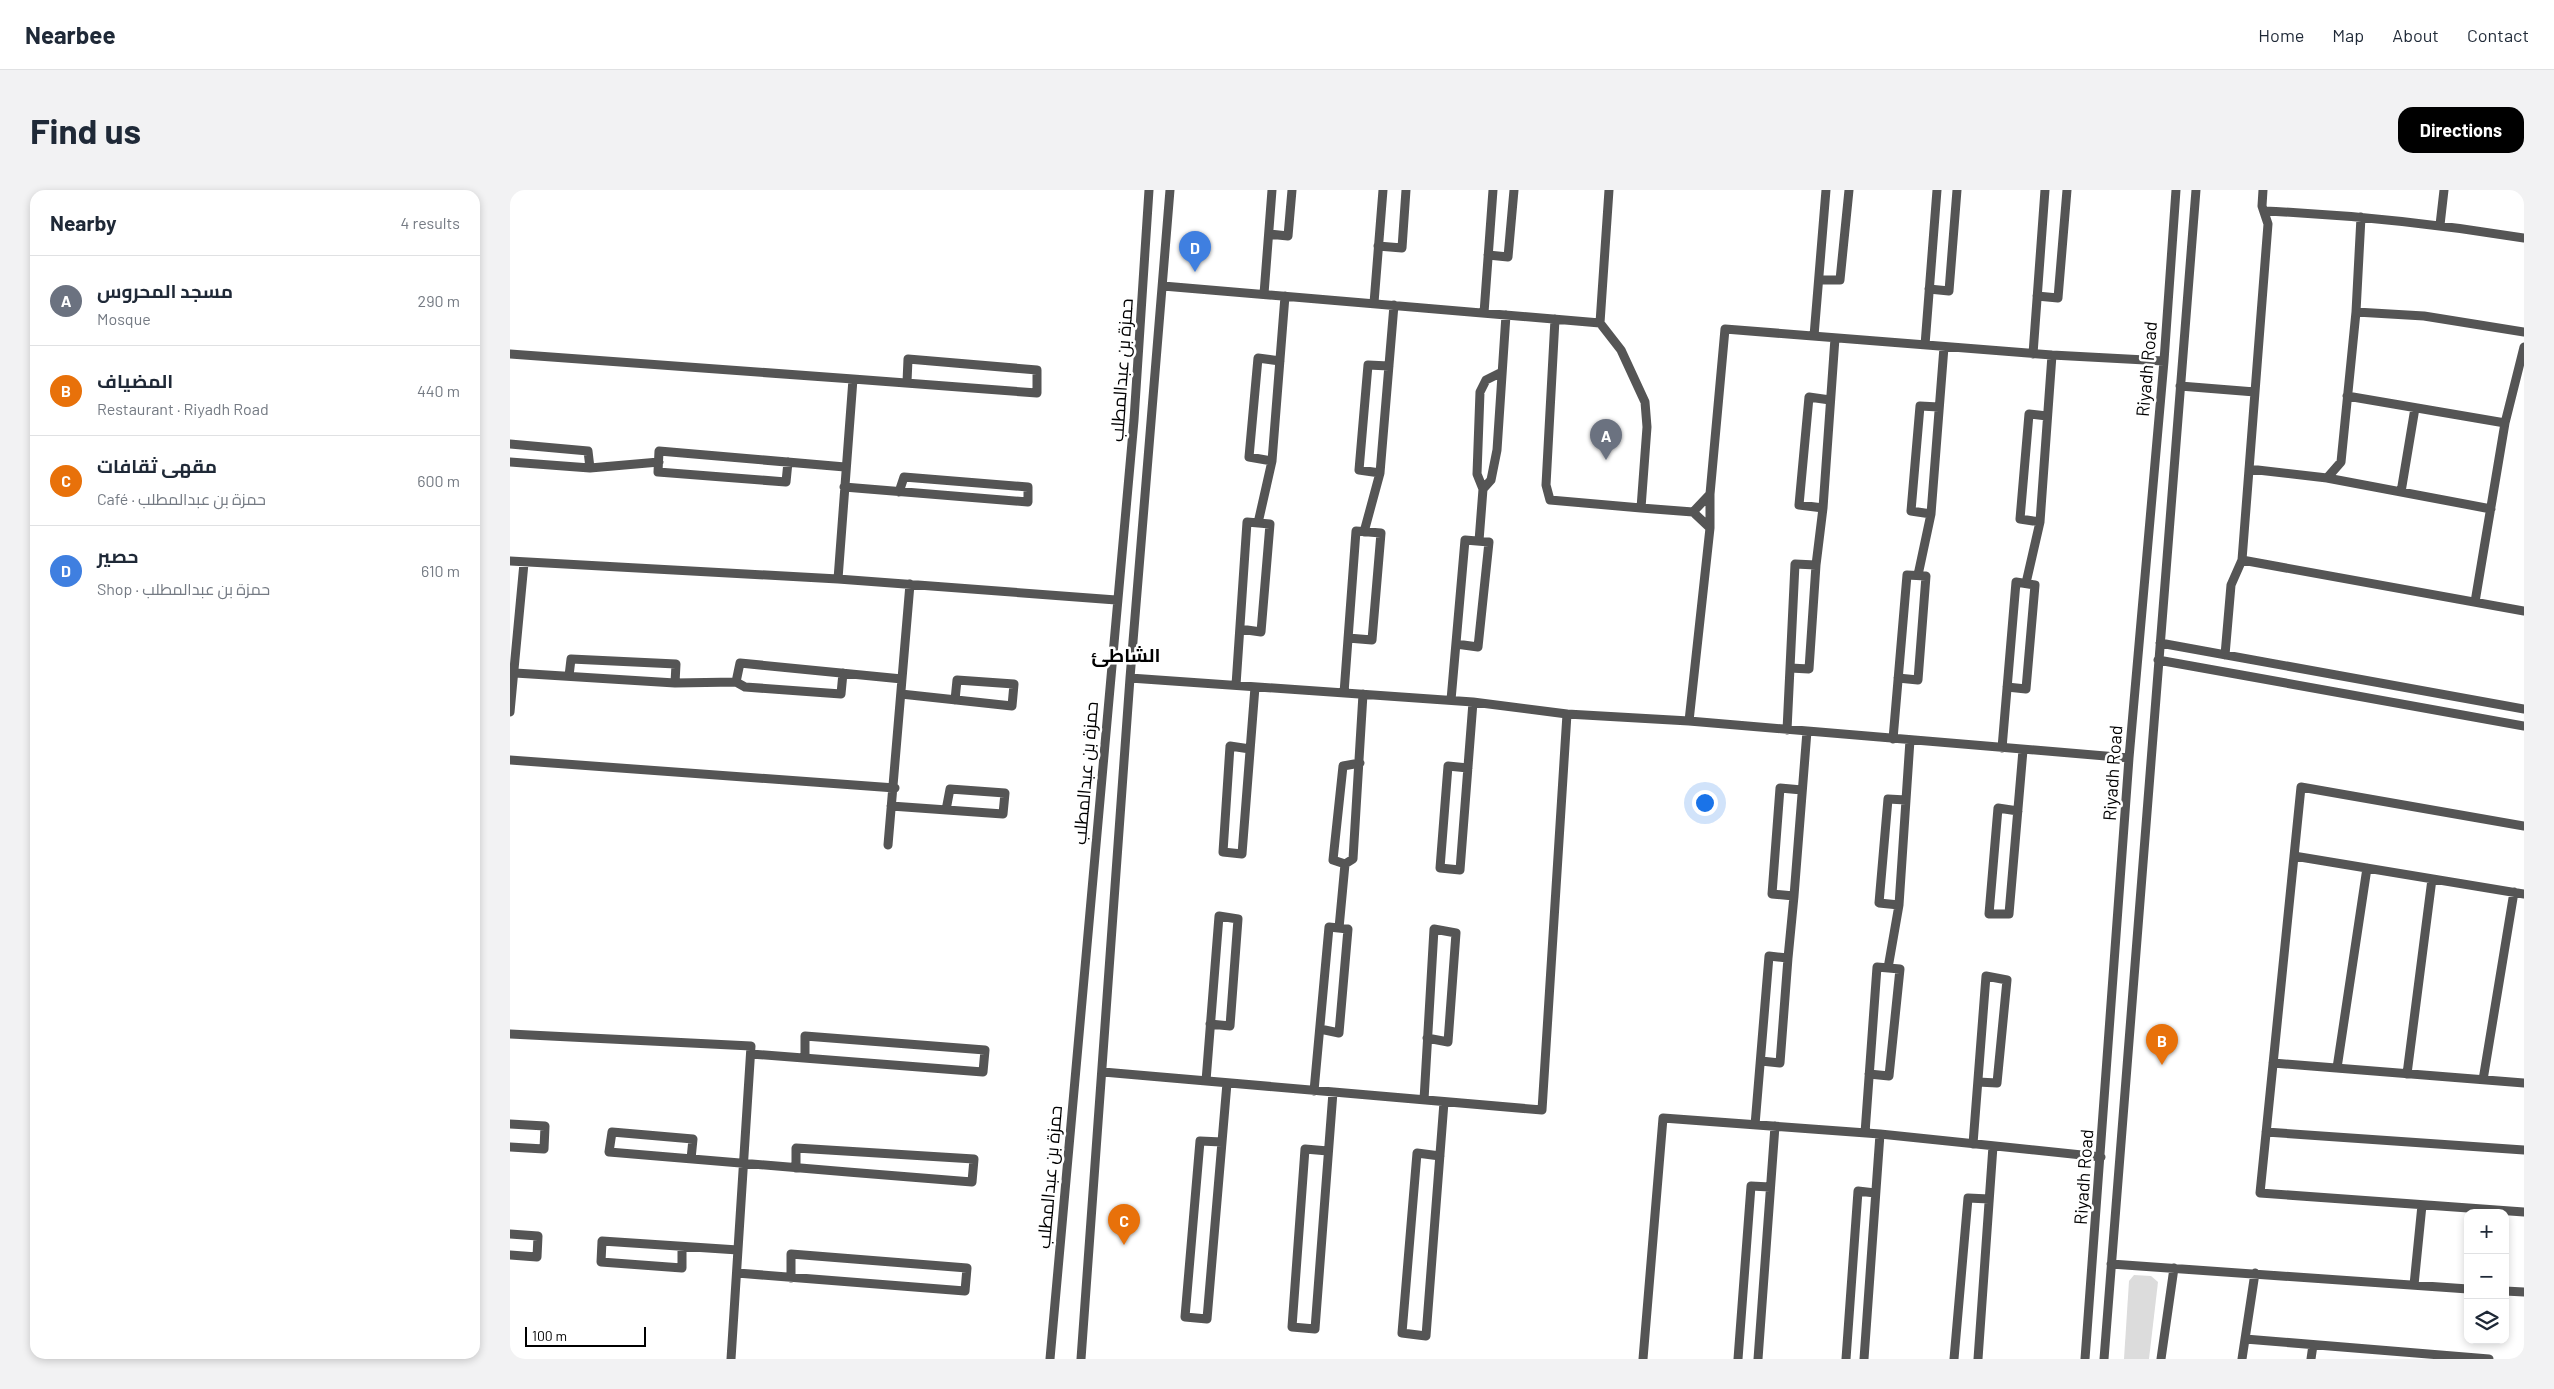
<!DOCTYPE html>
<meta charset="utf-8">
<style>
:root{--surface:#fff;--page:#f2f2f3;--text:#1f2937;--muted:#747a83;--line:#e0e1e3;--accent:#000}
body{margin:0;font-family:Barlow,Cairo,sans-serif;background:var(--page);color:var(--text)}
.controls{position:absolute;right:15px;bottom:15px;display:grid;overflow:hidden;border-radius:10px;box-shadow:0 2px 8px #0003}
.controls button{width:45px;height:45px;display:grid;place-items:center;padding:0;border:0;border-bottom:1px solid var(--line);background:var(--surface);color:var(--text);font:25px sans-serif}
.scale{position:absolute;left:15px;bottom:12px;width:121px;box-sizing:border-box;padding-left:5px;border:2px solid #000;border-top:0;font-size:14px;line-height:18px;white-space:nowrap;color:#000;-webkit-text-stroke:4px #fff;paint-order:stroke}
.you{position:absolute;left:1194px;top:612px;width:18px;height:18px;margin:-12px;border:4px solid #fff;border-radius:50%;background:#1a73e8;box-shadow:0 0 0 8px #1a73e833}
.badge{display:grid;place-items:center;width:32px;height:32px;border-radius:50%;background:var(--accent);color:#fff;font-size:16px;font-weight:700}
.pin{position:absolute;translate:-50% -41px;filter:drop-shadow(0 1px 2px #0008)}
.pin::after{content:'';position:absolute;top:26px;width:18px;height:15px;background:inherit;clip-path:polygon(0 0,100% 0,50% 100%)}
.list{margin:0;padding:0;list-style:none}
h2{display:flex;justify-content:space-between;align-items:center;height:65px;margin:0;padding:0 20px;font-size:21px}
h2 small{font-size:16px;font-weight:400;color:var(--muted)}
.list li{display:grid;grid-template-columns:32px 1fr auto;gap:15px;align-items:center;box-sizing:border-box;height:90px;padding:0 20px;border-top:1px solid var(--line)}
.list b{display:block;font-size:19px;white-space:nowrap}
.list p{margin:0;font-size:16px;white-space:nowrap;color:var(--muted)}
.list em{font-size:16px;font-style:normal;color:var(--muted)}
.icon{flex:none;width:28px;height:28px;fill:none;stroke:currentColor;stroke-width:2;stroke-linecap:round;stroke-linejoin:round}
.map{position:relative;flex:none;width:2014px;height:1169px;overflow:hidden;border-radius:15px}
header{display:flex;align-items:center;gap:30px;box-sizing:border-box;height:70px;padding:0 25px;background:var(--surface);border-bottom:1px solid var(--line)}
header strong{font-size:24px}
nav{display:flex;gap:28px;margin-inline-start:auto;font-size:18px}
.intro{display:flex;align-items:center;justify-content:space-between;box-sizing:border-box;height:120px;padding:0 30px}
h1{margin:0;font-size:35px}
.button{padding:12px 22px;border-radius:15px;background:var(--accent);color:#fff;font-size:18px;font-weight:700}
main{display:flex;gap:30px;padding:0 30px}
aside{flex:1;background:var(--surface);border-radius:15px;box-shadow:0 2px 8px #0003}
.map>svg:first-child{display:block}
.grass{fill:#dcdcdc}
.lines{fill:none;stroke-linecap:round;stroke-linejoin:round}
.minor{stroke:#555;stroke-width:9}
.labels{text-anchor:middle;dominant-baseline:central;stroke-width:5;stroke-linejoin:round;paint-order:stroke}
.street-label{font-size:18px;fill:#000;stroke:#fff}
.neighbourhood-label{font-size:19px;font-weight:bold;fill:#000;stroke:#fff}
</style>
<header>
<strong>Nearbee</strong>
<nav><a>Home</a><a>Map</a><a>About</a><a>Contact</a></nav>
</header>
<div class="intro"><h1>Find us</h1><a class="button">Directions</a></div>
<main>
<aside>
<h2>Nearby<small>4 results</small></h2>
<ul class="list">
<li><span class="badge" style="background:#6b7280">A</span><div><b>مسجد المحروس</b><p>Mosque</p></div><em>290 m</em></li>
<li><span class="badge" style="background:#e8710a">B</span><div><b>المضياف</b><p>Restaurant · Riyadh Road</p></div><em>440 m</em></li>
<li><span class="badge" style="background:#e8710a">C</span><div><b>مقهى ثقافات</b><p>Café · حمزة بن عبدالمطلب</p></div><em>600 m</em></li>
<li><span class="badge" style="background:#3f7fe0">D</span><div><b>حصير</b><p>Shop · حمزة بن عبدالمطلب</p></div><em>610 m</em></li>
</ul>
</aside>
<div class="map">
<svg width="2014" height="1169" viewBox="0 0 2014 1169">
<rect width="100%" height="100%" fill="#fff"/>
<!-- grass -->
<path class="grass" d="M 1624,1085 L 1641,1086 L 1648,1092 L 1639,1169 L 1614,1169 L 1619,1091 Z"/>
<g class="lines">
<!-- minor -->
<path class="minor" d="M 1754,21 C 1842,25 1927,34 2014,48
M 1930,35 L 1934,0
M 759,44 L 778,46 L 782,0
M 868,56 L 892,58 L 896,0
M 978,65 L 998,67 L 1004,0
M 1309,90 L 1330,90 L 1339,0
M 653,96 L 1090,133 L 1099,0
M 1419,99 L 1439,101 L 1447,0
M 754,104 L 762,0
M 1527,106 L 1548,108 L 1557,0
M 864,113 L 873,0
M 1846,122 L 1914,126 L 2014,142
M 974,123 L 983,0
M 1045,129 L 1036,295 L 1040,310 L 1131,318
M 1090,133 L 1111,160 L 1135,212 L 1137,237 L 1131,318 L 1183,322 L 1200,304
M 1304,146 L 1316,0
M 1415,155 L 1427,0
M 0,164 L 343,189 L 328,389
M 1523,164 L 1535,0
M 770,171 L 748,168 L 739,267 L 762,271 L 775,106
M 879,176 L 858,175 L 849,280 L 870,283 L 884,115
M 343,189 L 527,203 L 527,180 L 398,169 L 397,192
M 1670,196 L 1745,202
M 1837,206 L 1995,233
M 1320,210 L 1299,207 L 1289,315 L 1313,318 L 1325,148
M 1429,217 L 1410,216 L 1401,321 L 1421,324 L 1434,157
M 1537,226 L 1519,224 L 1510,329 L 1530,332 L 1542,165
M 0,254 L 78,261 L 80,278 L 0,272
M 278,272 L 276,292 L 148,282 L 149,261 L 335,277
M 80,278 L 149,272
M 1739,279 L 1817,288 L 1981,319
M 1817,288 L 1831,272 L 1846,122 L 1851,27
M 334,297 L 518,312 L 518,297 L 394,287 L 389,302
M 973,299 L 967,284 L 970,202 L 976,190 L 992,182
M 1891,302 L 1905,218
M 1183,322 L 1200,338
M 748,333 L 762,271
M 854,342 L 870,283
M 969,351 L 973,299 L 981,290 L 987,260 L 996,125
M 1732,370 L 2014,421
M 0,371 L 328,389 L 606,410
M 1306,375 L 1313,318
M 1408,385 L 1421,324
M 1516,393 L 1530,332
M 1965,412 L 1995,233 L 2014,157
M 1650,453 L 2014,519
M 1715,465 L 1721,395 L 1732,370 L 1758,34 L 1752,16 L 1753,0
M 1648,470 L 2014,536
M 5,483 L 165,493 L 166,474 L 61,469 L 59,486
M 333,483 L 331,504 L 235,497 L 226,492 L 230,473 L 392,489
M 165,493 L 226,492
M 726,495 L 737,332 L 760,334 L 751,442 L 730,439
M 834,503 L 846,341 L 871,343 L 862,450 L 838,448
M 391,504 L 502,516 L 504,494 L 447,490 L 445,510
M 941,510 L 955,350 L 979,352 L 968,457 L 946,454
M 0,522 L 14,373
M 1057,524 L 1179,531
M 1277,540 L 1285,374 L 1306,375 L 1299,479 L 1280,478
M 1383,549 L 1397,385 L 1416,386 L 1408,490 L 1388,488
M 1492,558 L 1506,392 L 1525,395 L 1516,499 L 1497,497
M 740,559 L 720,556 L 713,662 L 732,664 L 745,497
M 1619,568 L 1179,531 L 1200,338 L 1200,304 L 1215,139 L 1542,165 L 1654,171
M 0,570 L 385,598
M 850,573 L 833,576 L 823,670 L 835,674 L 843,669 L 853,504
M 958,578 L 938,576 L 930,678 L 950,680 L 963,512
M 1292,600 L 1270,598 L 1262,704 L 1284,706 L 1297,541
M 1396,610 L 1378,609 L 1369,713 L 1389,715 L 1400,550
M 381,616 L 493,624 L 495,603 L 440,599 L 436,620
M 1508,621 L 1488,618 L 1479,724 L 1499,724 L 1513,560
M 2014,636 L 1791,597 L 1750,1003 L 2014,1022
M 378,655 L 400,394
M 1784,666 L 2014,704
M 829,738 L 835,674
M 1278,768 L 1284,706
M 1378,778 L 1389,715
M 0,844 L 241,856 L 221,1169
M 241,864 L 473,882 L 475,860 L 295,846 L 295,868
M 1763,873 L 2014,893
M 1827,878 L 1857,678
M 593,882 L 1032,920 L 1057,524 L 963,512 L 620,488
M 1897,884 L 1922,689
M 1973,890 L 2004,702
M 696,891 L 709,726 L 728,729 L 720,836 L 700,834
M 804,901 L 819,737 L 838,739 L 829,843 L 810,839
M 914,910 L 924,739 L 946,743 L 938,852 L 917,848
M 0,934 L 35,936 L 34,959 L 0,957
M 1245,935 L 1259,766 L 1278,768 L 1270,873 L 1251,871
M 1756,942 L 2014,960
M 1355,943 L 1367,777 L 1390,779 L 1379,886 L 1359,884
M 712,952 L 690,951 L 675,1127 L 697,1129 L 717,893
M 1463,954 L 1476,786 L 1497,790 L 1487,893 L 1468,892
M 818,961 L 795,959 L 782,1137 L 805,1139 L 823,902
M 930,966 L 907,963 L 892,1143 L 916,1146 L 934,912
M 181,969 L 183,949 L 102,942 L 99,962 C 220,973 341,982 462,992 L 464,969 L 286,958 L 286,978
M 0,1044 L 28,1046 L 27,1067 L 0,1065
M 172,1057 L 172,1078 L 91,1072 L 92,1051 L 228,1060
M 1601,1074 L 1958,1099
M 227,1083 L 455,1101 L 457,1078 L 281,1064 L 281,1088
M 1904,1095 L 1912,1015
M 1995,1101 L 2014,1102
M 1735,1149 L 1979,1169
M 540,1169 L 624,230 L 639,0
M 571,1169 L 620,488 L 660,0
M 1133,1169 L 1153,928 L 1370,944 L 1591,967
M 1228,1169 L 1241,996 L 1260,997
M 1248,1169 L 1265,936
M 1336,1169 L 1348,1001 L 1365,1003
M 1354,1169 L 1370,944
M 1444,1169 L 1458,1008 L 1479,1009
M 1468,1169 L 1483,956
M 1575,1169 L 1619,568 L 1654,171 L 1666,0
M 1594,1169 L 1686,0
M 1651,1169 L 1664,1078
M 1732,1169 L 1745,1083
M 1801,1169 L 1803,1155"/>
</g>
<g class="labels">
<!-- street labels -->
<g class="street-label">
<text transform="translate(1636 179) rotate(-85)">Riyadh Road</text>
<text transform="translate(611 180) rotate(-86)">حمزة بن عبدالمطلب</text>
<text transform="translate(575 583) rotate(-85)">حمزة بن عبدالمطلب</text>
<text transform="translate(1602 583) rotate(-86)">Riyadh Road</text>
<text transform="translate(539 987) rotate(-85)">حمزة بن عبدالمطلب</text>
<text transform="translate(1573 987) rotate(-86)">Riyadh Road</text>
</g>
<!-- neighbourhood labels -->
<g class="neighbourhood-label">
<text x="616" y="464">الشاطئ</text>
</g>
</g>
</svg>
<div class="controls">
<button>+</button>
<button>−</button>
<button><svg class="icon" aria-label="layers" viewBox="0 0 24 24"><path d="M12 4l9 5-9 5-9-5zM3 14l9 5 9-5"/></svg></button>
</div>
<div class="scale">100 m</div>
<div class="you"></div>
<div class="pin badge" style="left:1096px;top:270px;background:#6b7280">A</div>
<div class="pin badge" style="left:1652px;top:875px;background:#e8710a">B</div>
<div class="pin badge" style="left:614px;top:1055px;background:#e8710a">C</div>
<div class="pin badge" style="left:685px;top:82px;background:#3f7fe0">D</div>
</div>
</main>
